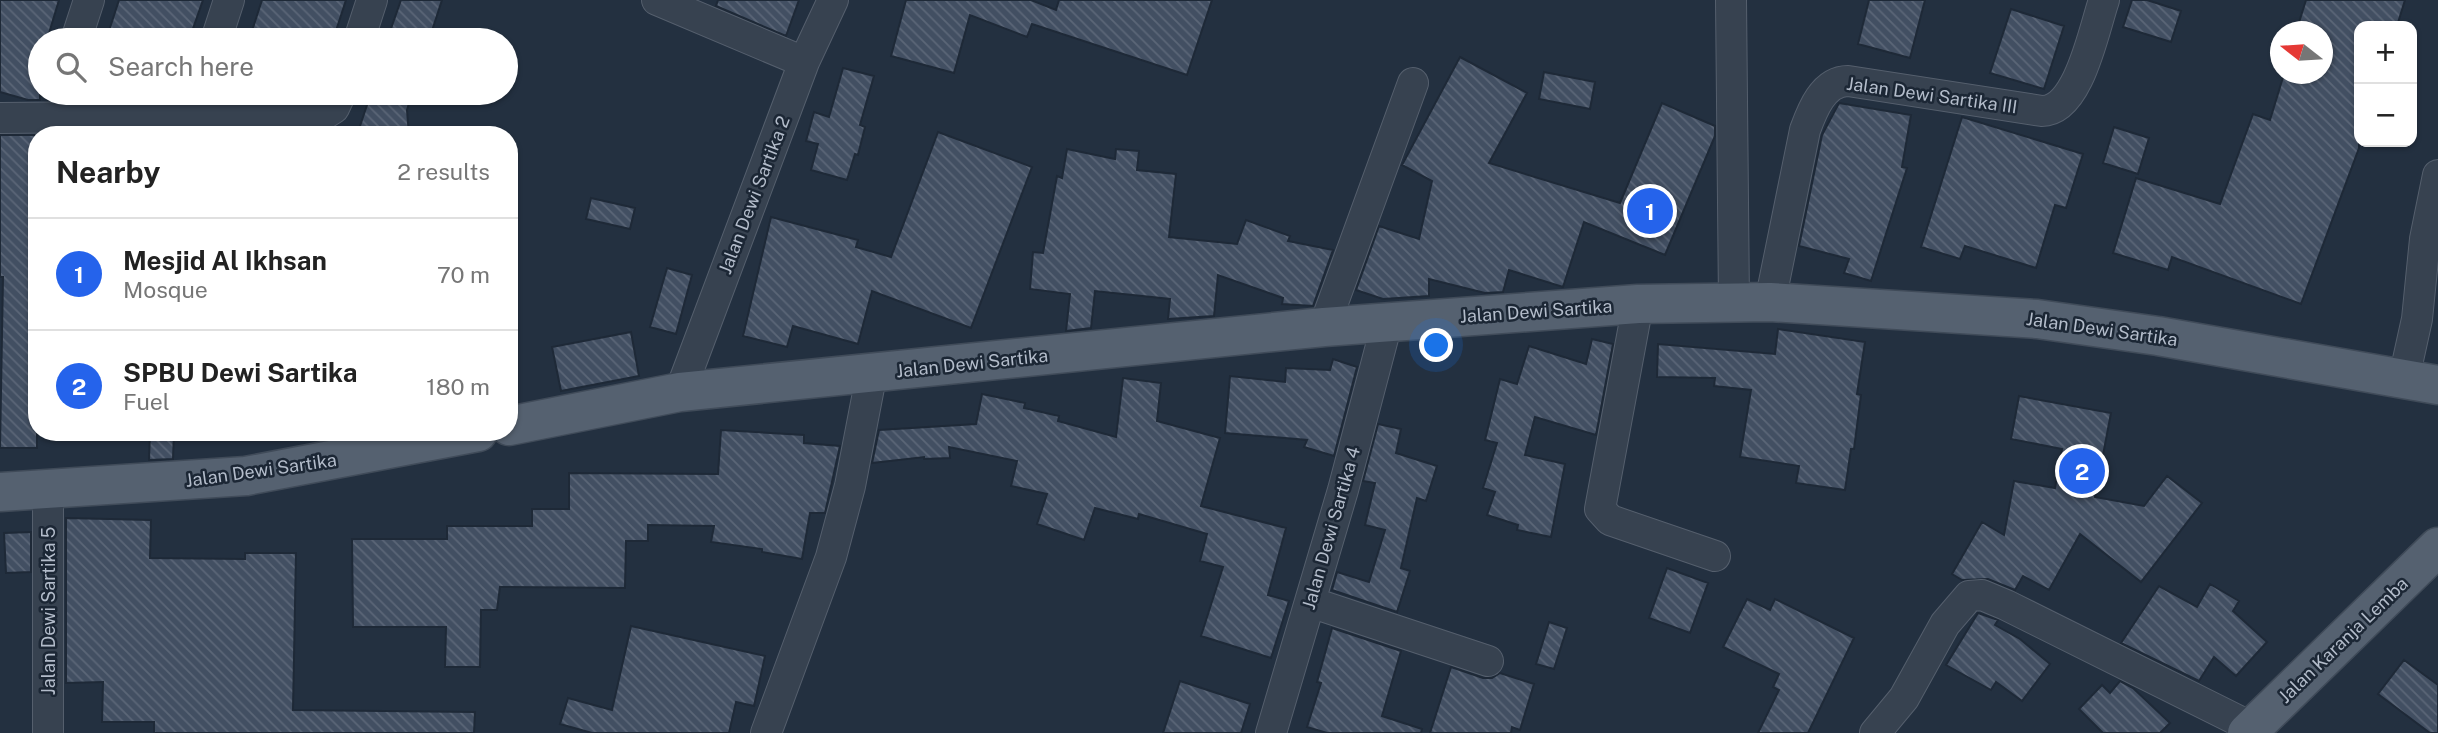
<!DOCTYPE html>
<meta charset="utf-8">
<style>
:root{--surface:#fff;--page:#f2f2f2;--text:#222;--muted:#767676;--line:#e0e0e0;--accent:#2563eb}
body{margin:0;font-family:"Public Sans",sans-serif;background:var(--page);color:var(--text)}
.controls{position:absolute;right:21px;top:21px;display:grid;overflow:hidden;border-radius:14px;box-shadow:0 2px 5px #0004}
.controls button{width:63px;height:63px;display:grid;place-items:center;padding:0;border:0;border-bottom:2px solid var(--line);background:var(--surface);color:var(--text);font:35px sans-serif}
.compass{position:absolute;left:2270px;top:21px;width:63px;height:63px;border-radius:50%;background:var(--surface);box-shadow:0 2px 5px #0004;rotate:287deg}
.you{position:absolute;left:1437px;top:346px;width:24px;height:24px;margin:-18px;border:5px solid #fff;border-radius:50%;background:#1a73e8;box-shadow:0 0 0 10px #1a73e833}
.badge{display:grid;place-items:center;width:46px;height:46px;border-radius:50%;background:var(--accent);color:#fff;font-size:23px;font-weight:700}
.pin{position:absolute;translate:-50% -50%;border:4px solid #fff;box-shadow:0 2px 7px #0006}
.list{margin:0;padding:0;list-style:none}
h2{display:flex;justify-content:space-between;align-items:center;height:91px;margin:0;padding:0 28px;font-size:30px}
h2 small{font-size:23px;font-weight:400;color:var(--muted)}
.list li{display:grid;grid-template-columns:46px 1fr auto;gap:21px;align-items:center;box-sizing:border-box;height:112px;padding:0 28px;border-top:2px solid var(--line)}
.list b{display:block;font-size:26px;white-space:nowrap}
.list p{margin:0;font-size:23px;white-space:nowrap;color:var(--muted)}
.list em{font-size:23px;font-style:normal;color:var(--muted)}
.icon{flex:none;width:38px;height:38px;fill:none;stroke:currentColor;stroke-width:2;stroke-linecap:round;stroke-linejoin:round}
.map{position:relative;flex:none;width:2438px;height:733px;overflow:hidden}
.search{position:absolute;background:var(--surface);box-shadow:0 2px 5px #0004;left:28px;top:28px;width:490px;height:77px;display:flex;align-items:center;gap:18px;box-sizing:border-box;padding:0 24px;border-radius:38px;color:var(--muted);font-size:26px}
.panel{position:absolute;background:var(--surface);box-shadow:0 2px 5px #0004;left:28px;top:126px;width:490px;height:315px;border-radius:28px}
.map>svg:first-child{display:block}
.building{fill:url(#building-back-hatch);stroke:#1e2937;stroke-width:2}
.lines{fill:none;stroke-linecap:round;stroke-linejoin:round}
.minor-casing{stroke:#555f6d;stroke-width:32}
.major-casing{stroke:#404b59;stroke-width:41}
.minor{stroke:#374250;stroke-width:30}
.major{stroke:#556170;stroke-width:38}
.labels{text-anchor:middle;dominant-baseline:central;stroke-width:5;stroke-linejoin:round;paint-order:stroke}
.street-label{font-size:18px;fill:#b3bcca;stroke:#1c2735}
</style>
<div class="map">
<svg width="2438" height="733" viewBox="0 0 2438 733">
<defs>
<pattern id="building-back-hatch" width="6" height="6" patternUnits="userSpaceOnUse" patternTransform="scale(1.75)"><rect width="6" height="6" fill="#424f62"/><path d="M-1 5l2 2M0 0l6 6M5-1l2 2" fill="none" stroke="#5b6677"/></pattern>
</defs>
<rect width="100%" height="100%" fill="#233040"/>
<!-- building -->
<path class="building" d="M 0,0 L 59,0 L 47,40 L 40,40 L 40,100 L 28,100 L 0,92 Z
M 119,0 L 203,0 L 189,40 L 106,40 Z
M 262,0 L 346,0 L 333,40 L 249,40 Z
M 401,0 L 442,0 L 429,40 L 387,40 Z
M 718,0 L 799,0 L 786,36 L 716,6 Z
M 906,0 L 1031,0 L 1056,10 L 1059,0 L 1212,0 L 1187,75 L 1032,24 L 1027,37 L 970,15 L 954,73 L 891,56 Z
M 1869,0 L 1925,0 L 1910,58 L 1858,44 Z
M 2132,0 L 2147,0 L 2181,11 L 2171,42 L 2123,27 Z
M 2306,0 L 2405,0 L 2397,26 L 2359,26 L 2359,148 L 2301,304 L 2172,257 L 2168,270 L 2113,253 L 2136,178 L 2220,204 L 2253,114 L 2270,120 L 2284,74 L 2322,74 L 2322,32 L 2296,32 Z
M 2011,9 L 2064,26 L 2044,89 L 1990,73 Z
M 1460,57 L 1527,93 L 1489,163 L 1620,203 L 1662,103 L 1715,126 L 1715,136 L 1665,255 L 1584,222 L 1563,287 L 1509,270 L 1503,292 L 1485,293 L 1429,279 L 1429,296 L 1383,299 L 1356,290 L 1379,226 L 1419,239 L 1432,181 L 1402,165 Z
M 843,68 L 874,76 L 860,125 L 865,127 L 858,155 L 855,154 L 847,180 L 811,170 L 818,144 L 806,141 L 814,112 L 829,117 Z
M 1544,72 L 1595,82 L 1590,109 L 1539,99 Z
M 120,93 L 180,93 L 178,99 L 128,99 L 120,96 Z
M 371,93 L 412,93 L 407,110 L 409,135 L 357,135 Z
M 1839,103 L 1911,115 L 1902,167 L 1907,168 L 1871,281 L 1844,273 L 1849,259 L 1799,246 L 1822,135 Z
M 1962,117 L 2083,154 L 2066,208 L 2055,205 L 2036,268 L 1965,246 L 1960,259 L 1921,247 Z
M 2114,127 L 2149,138 L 2138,174 L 2103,163 Z
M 938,132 L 1032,167 L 971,328 L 872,291 L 858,344 L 793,326 L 787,347 L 743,336 L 771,217 L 858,240 L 856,247 L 891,257 Z
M 0,135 L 37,135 L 37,448 L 0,448 L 3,277 L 0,277 Z
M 1067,149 L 1115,159 L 1116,149 L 1139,151 L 1137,170 L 1176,174 L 1169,237 L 1237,244 L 1246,220 L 1290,236 L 1288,241 L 1333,250 L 1313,306 L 1282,304 L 1283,298 L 1218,275 L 1214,316 L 1168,319 L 1170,299 L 1095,291 L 1091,328 L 1066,331 L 1070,294 L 1030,289 L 1033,252 L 1043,253 L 1057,176 L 1062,178 Z
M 591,198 L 635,208 L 630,229 L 586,219 Z
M 667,268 L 692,275 L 676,334 L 650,327 Z
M 1778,329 L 1865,342 L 1857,394 L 1861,395 L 1854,449 L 1851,449 L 1845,490 L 1796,483 L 1799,466 L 1740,457 L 1751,390 L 1714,386 L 1715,378 L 1657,377 L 1658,344 L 1775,354 Z
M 631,332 L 639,376 L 561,391 L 552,347 Z
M 1592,339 L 1613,344 L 1596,435 L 1535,417 L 1525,455 L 1565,464 L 1551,537 L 1517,530 L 1518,525 L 1487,515 L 1495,492 L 1483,488 L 1497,443 L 1485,440 L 1500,379 L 1517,384 L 1529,346 L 1586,364 Z
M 1333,359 L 1357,367 L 1334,456 L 1304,447 L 1307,440 L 1225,433 L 1230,376 L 1285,382 L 1286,368 L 1330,370 Z
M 1123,378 L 1161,383 L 1157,421 L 1220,438 L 1201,506 L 1286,528 L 1268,595 L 1289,601 L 1271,658 L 1201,636 L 1223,567 L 1200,561 L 1207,534 L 1139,514 L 1138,519 L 1095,508 L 1084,540 L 1037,524 L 1047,494 L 1011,486 L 1017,461 L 949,447 L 950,458 L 924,459 L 924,457 L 872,463 L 879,430 L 976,424 L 982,394 L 1025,403 L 1024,408 L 1059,416 L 1058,421 L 1116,437 Z
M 2019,396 L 2111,413 L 2095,497 L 2144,506 L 2167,476 L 2202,503 L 2141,582 L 2080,534 L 2049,590 L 2023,576 L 2015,590 L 1988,579 L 1962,580 L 1952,574 L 1982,522 L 2004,535 L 2014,481 L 2055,488 L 2062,449 L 2011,439 Z
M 1378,424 L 1401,429 L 1396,453 L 1437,466 L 1426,501 L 1417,498 L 1401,568 L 1410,571 L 1397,612 L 1332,590 L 1337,572 L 1369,582 L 1385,530 L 1365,525 L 1375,483 L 1363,481 Z
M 721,430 L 804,435 L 804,443 L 840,446 L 825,513 L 810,513 L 802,559 L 762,552 L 762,549 L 711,542 L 714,526 L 648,525 L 648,541 L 626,541 L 625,588 L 500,587 L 497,610 L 481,610 L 480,667 L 445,667 L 446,627 L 353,627 L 352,539 L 447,539 L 447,526 L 532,526 L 532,509 L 569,509 L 569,473 L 718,474 Z
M 150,432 L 174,432 L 173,459 L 149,460 Z
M 66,518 L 151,520 L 150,558 L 245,559 L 245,553 L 296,553 L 293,710 L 475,712 L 474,733 L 154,733 L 154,722 L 102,722 L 103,682 L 66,683 Z
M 31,532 L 31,572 L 6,573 L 4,533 Z
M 1667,568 L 1708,583 L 1690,633 L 1649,618 Z
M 2210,584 L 2239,601 L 2233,611 L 2267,642 L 2236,676 L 2214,657 L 2199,681 L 2121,643 L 2159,586 L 2197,607 Z
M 1747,599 L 1770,610 L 1775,599 L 1854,638 L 1808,733 L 1758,733 L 1779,690 L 1773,687 L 1779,674 L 1723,647 Z
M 1978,613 L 1998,620 L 1995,625 L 2020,639 L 2050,664 L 2022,701 L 1996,682 L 1991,690 L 1946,665 Z
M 1549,622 L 1567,628 L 1554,669 L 1536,664 Z
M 631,626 L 765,656 L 754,706 L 736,702 L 729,733 L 592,733 L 560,724 L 568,698 L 612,710 Z
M 1332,628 L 1401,651 L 1382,716 L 1422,729 L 1421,733 L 1327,733 L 1307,727 L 1321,683 L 1317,682 Z
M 2404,660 L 2438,685 L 2438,733 L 2430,733 L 2378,694 Z
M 1451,667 L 1483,678 L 1492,678 L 1500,673 L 1534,684 L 1520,730 L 1512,727 L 1511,733 L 1430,733 Z
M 1180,681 L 1250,704 L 1241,733 L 1163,733 Z
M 2120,681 L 2133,688 L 2170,723 L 2160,733 L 2103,733 L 2079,709 L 2102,685 L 2110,693 Z"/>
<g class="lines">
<defs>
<path id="minor" d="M 657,0 L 804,62
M 1731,0 L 1734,303
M 76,40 L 89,0
M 216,40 L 229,0
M 359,40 L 372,0
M 0,118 L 323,115 L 334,108 L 341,93
M 1770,302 L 1805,130 C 1812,111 1823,81 1848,81 L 2042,111 C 2079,111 2094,29 2104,0
M 1638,304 L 1600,509 L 1610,520 L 1715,556
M 1324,327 L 1413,83
M 2404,378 L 2417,319 L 2425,239 L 2438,175
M 680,392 L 804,62 L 833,0
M 48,489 L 48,733
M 1310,602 L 1488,661
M 766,733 L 831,557 L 850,486 L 872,372
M 1271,733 L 1343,490 L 1387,323
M 1875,733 L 1904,698 L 1945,624 L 1969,596 L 1982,595 L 2006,605 L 2253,728"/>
<path id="major" d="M 509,426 L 680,392 L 1324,327 L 1638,304 L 1770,302 L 2037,319 L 2158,336 L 2438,385
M 0,492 L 246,476 L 478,432
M 2247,733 L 2438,547"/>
</defs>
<!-- minor casing -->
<use href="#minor" class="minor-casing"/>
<!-- major casing -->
<use href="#major" class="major-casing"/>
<!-- minor -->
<use href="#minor" class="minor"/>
<!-- major -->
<use href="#major" class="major"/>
</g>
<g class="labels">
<!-- street labels -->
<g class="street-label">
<text transform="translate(1932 95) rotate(8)">Jalan Dewi Sartika III</text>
<text transform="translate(754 195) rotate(-69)">Jalan Dewi Sartika 2</text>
<text transform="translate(1536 311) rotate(-4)">Jalan Dewi Sartika</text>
<text transform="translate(2102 329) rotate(8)">Jalan Dewi Sartika</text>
<text transform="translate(972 363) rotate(-6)">Jalan Dewi Sartika</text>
<text transform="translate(261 470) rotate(-8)">Jalan Dewi Sartika</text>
<text transform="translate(1331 528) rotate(-74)">Jalan Dewi Sartika 4</text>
<text transform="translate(48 611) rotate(-90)">Jalan Dewi Sartika 5</text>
<text transform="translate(2343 640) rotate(-44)">Jalan Karanja Lemba</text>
</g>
</g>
</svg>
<div class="controls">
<button>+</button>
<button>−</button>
</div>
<svg class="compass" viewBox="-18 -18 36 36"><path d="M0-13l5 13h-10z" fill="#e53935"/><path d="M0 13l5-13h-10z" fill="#767676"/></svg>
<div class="you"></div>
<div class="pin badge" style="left:1650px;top:211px">1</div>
<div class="pin badge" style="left:2082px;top:471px">2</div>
<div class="search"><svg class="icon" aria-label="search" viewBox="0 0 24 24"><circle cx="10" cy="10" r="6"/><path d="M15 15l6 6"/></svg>Search here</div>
<section class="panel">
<h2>Nearby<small>2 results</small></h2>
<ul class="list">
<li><span class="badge">1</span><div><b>Mesjid Al Ikhsan</b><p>Mosque</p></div><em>70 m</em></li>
<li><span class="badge">2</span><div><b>SPBU Dewi Sartika</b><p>Fuel</p></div><em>180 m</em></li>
</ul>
</section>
</div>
